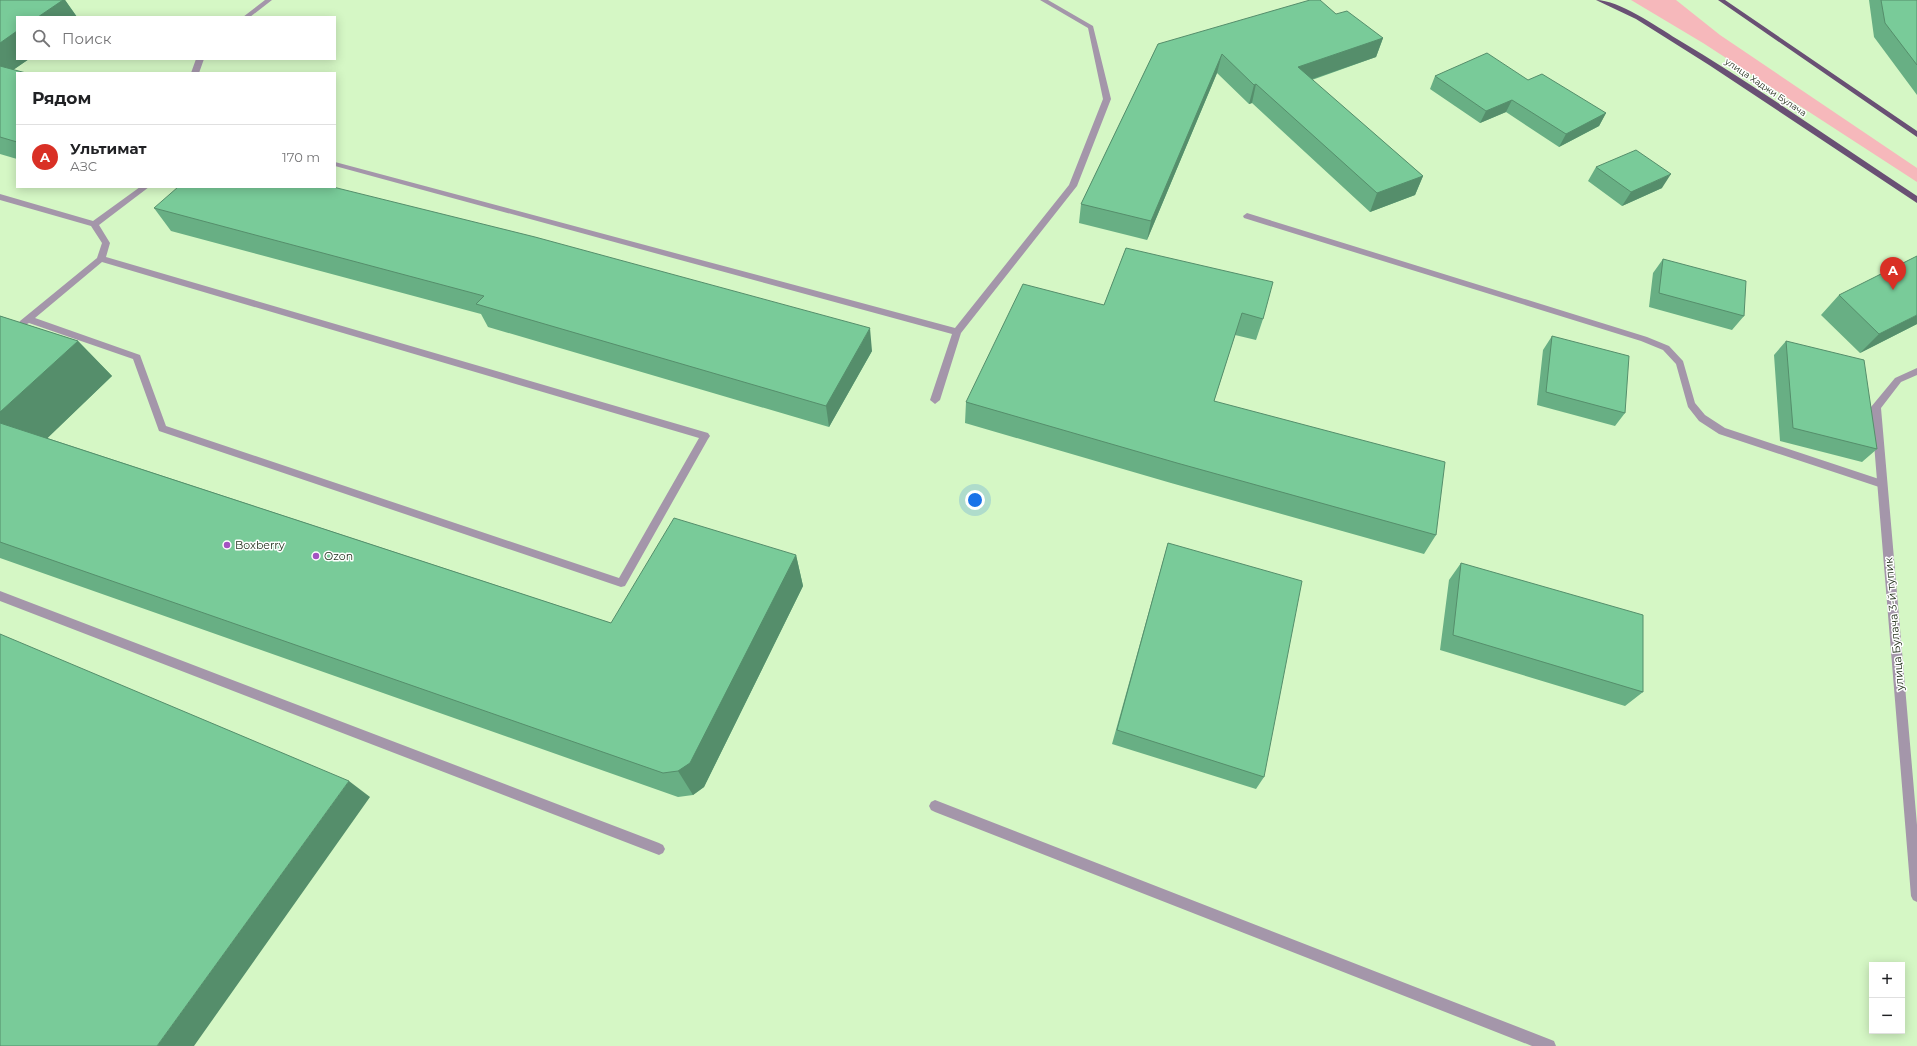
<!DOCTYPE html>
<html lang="ru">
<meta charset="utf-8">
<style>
:root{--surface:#fff;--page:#f6f6f6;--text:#202124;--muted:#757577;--line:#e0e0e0;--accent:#d93025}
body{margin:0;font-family:Montserrat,sans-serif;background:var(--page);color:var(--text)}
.controls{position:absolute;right:12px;bottom:12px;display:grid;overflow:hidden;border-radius:0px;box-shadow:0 2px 10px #0003}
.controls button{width:36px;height:36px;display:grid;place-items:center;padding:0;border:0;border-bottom:1px solid var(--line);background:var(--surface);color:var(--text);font:20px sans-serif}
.you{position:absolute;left:975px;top:500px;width:14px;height:14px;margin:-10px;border:3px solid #fff;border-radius:50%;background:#1a73e8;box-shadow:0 0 0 6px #1a73e833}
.badge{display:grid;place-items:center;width:26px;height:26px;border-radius:50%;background:var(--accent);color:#fff;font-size:13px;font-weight:700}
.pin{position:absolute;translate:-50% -33px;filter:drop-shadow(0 1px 2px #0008)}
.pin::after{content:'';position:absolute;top:21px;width:14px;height:12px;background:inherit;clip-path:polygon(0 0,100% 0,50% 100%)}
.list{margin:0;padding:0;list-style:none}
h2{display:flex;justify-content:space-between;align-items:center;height:52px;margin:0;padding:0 16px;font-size:17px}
h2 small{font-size:13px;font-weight:400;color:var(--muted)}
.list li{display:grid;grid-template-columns:26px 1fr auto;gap:12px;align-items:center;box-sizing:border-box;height:64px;padding:0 16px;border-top:1px solid var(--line)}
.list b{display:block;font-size:15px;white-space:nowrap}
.list p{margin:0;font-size:13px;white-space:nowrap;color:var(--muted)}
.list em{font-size:13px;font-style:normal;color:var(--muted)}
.icon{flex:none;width:22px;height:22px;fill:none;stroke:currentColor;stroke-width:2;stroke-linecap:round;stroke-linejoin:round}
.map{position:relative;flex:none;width:1917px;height:1046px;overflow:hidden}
.search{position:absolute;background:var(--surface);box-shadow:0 2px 10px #0003;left:16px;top:16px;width:320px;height:44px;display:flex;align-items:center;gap:10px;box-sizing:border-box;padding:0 14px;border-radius:0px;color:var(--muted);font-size:15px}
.panel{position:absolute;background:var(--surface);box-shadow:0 2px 10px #0003;left:16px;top:72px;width:320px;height:116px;border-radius:0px}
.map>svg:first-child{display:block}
.green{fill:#f6b8bb}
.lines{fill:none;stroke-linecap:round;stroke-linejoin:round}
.lane{fill:#a496aa;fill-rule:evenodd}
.street{fill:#a496aa;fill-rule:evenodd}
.primary{fill:#695074;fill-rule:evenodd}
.wall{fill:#68af84}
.shaded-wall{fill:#558e6b}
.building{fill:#79cb99;stroke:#558e6b}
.poi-dot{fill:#a453c2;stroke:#fff;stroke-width:1.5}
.labels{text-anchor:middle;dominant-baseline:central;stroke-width:3;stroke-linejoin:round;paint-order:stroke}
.far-street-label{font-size:9px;fill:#25321e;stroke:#fff}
.poi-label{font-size:11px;fill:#25321e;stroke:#fff;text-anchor:start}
.street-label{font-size:11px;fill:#25321e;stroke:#fff}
</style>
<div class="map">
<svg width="1917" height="1046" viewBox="0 0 1917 1046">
<rect width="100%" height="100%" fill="#d5f7c5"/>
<!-- green -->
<path class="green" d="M 1631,0 L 1676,0 L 1720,35 L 1917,168 L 1917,182 L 1703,43 Z"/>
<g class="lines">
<!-- lane -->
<path class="lane" d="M 265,0 L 272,0 L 250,17 L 243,17 Z
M 1040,0 L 1048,0 L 1093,26 L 1111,99 L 1077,186 L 961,333 L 940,400 L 935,404 L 930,400 L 952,334 L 335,166 L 335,162 L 955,328 L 1069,185 L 1103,99 L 1088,28 Z
M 196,59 L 204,59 L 199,73 L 191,73 Z
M 140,187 L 149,187 L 99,225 L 110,243 L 106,257 L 708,433 L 710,436 L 708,439 L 625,586 L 621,587 L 159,431 L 133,359 L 29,323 L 23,326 L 20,325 L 19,323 L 20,321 L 97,258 L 102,243 L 91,226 L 0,200 L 0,194 L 93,221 ZM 102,262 L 699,438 L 619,578 L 166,426 L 140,355 L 35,318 Z
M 1247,213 L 1647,337 L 1669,346 L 1683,361 L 1695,403 L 1705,415 L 1725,428 L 1885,481 L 1887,484 L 1885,487 L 1882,488 L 1719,434 L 1699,421 L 1688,407 L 1676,364 L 1663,350 L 1641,341 L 1244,218 L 1243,216 Z
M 0,591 L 659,843 L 663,845 L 665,849 L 663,853 L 659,855 L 0,601 Z
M 935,800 L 1549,1039 L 1554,1041 L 1556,1046 L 1532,1046 L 935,812 L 931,810 L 929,806 L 931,802 Z"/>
<!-- street -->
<path class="street" d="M 1917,368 L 1917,375 L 1901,382 L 1881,408 L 1917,825 L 1917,902 L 1913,900 L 1911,896 L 1871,407 L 1895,378 Z"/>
<!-- primary -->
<path class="primary" d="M 1596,0 C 1619,0 1656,26 1677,39 C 1759,88 1837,143 1917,196 L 1917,203 L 1709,65 L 1636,19 Z
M 1718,0 L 1725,0 L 1917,131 L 1917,137 Z"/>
</g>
<!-- wall -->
<path class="wall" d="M 0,0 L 65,0 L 77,17 L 17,17 L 17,59 L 29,59 L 13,70 L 17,73 L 17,159 L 0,154 Z
M 1869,0 L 1917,0 L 1917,95 L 1874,37 Z
M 1336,14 L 1383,38 L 1376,57 L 1312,80 L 1423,176 L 1415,195 L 1370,212 L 1252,103 L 1249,104 L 1217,73 L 1147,240 L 1079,223 L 1081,204 L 1158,44 Z
M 1435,76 L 1528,80 L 1606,113 L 1599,126 L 1559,147 L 1506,112 L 1480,123 L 1430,89 Z
M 1596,167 L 1662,188 L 1622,206 L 1588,181 Z
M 154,208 L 872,351 L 829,427 L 488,327 L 481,314 L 171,231 Z
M 1126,248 L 1263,319 L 1256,340 L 1235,335 L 1214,401 L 1436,535 L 1424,554 L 1171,483 L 965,423 L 966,402 L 1104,305 Z
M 1663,259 L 1744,316 L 1732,330 L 1649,307 L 1653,273 Z
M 1839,295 L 1917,324 L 1860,353 L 1821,315 Z
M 0,316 L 78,341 L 112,376 L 47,438 L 611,623 L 796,555 L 803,586 L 704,787 L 693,795 L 678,797 L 0,558 Z
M 1552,336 L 1625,413 L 1615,426 L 1537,405 L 1543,350 Z
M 1786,341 L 1877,449 L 1862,462 L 1780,441 L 1774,355 Z
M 1168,543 L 1264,777 L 1256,789 L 1112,744 Z
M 1461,563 L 1643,692 L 1625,706 L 1440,650 L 1449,580 Z"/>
<!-- shaded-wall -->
<path class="shaded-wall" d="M 63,0 L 65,0 L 77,17 L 38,17 Z
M 17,31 L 17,59 L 29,59 L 0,79 L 0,43 Z
M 1383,38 L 1376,57 L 1292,86 L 1298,67 Z
M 1222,54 L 1217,73 L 1147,240 L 1151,221 Z
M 1256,84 L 1252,103 L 1249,104 L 1254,85 Z
M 1512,100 L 1506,112 L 1480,123 L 1486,111 Z
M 1606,113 L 1599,126 L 1559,147 L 1566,134 Z
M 1671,174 L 1662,188 L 1622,206 L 1631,192 Z
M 1423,176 L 1415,195 L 1370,212 L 1377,193 Z
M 1917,315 L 1917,324 L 1860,353 L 1879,334 Z
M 870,328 L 872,351 L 829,427 L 826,406 Z
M 78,341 L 112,376 L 31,454 L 0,427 L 0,412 Z
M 796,555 L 803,586 L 704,787 L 693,795 L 678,771 Z
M 349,781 L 370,797 L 194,1046 L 157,1046 Z"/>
<!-- building -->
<path class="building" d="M 0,0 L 63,0 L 38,17 L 17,17 L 17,31 L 0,43 Z
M 1310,0 L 1320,0 L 1336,14 L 1347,11 L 1383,38 L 1298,67 L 1423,176 L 1377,193 L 1256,84 L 1254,85 L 1222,54 L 1151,221 L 1081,204 L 1158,44 Z
M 1881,0 L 1917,0 L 1917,65 L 1885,23 Z
M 1487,53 L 1528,80 L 1542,74 L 1606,113 L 1566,134 L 1512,100 L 1486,111 L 1435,76 Z
M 0,66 L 26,73 L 17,73 L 17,142 L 0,137 Z
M 1636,150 L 1671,174 L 1631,192 L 1596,167 Z
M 178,187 L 333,187 L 535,237 L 870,328 L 826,406 L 476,304 L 484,296 L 154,208 Z
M 1126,248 L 1273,282 L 1263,319 L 1242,313 L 1214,401 L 1445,462 L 1436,535 L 1177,463 L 966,402 L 1023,284 L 1104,305 Z
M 1917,256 L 1917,315 L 1879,334 L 1839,295 Z
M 1663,259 L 1746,281 L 1744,316 L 1659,293 Z
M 0,316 L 78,341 L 0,412 Z
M 1552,336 L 1629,356 L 1625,413 L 1546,392 Z
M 1786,341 L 1864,360 L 1877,449 L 1793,428 Z
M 0,423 L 611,623 L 674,518 L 796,555 L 690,763 L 678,771 L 663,773 L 0,542 Z
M 1168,543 L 1302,581 L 1264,777 L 1117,730 Z
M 1461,563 L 1643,615 L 1643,692 L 1453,635 Z
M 0,634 L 349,781 L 157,1046 L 0,1046 Z"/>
<!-- markers -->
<g class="poi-dot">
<circle cx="227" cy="545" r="4"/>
<circle cx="316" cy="556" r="4"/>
</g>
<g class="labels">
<!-- far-street labels -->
<g class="far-street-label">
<text transform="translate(1766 87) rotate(34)">улица Хаджи Булача</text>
</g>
<!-- poi labels -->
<g class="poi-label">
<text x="235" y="545">Boxberry</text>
<text x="324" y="556">Ozon</text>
</g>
<!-- street labels -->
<g class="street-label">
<text transform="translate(1894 624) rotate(-95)">улица Булача 3-й тупик</text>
</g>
</g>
</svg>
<div class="controls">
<button>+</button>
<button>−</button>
</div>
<div class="you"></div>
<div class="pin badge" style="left:1893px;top:290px">A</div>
<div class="search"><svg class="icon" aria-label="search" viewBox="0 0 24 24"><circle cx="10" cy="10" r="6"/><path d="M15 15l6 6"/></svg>Поиск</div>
<section class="panel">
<h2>Рядом<small></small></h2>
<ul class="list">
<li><span class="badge">A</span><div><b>Ультимат</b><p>АЗС</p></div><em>170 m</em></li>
</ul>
</section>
</div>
